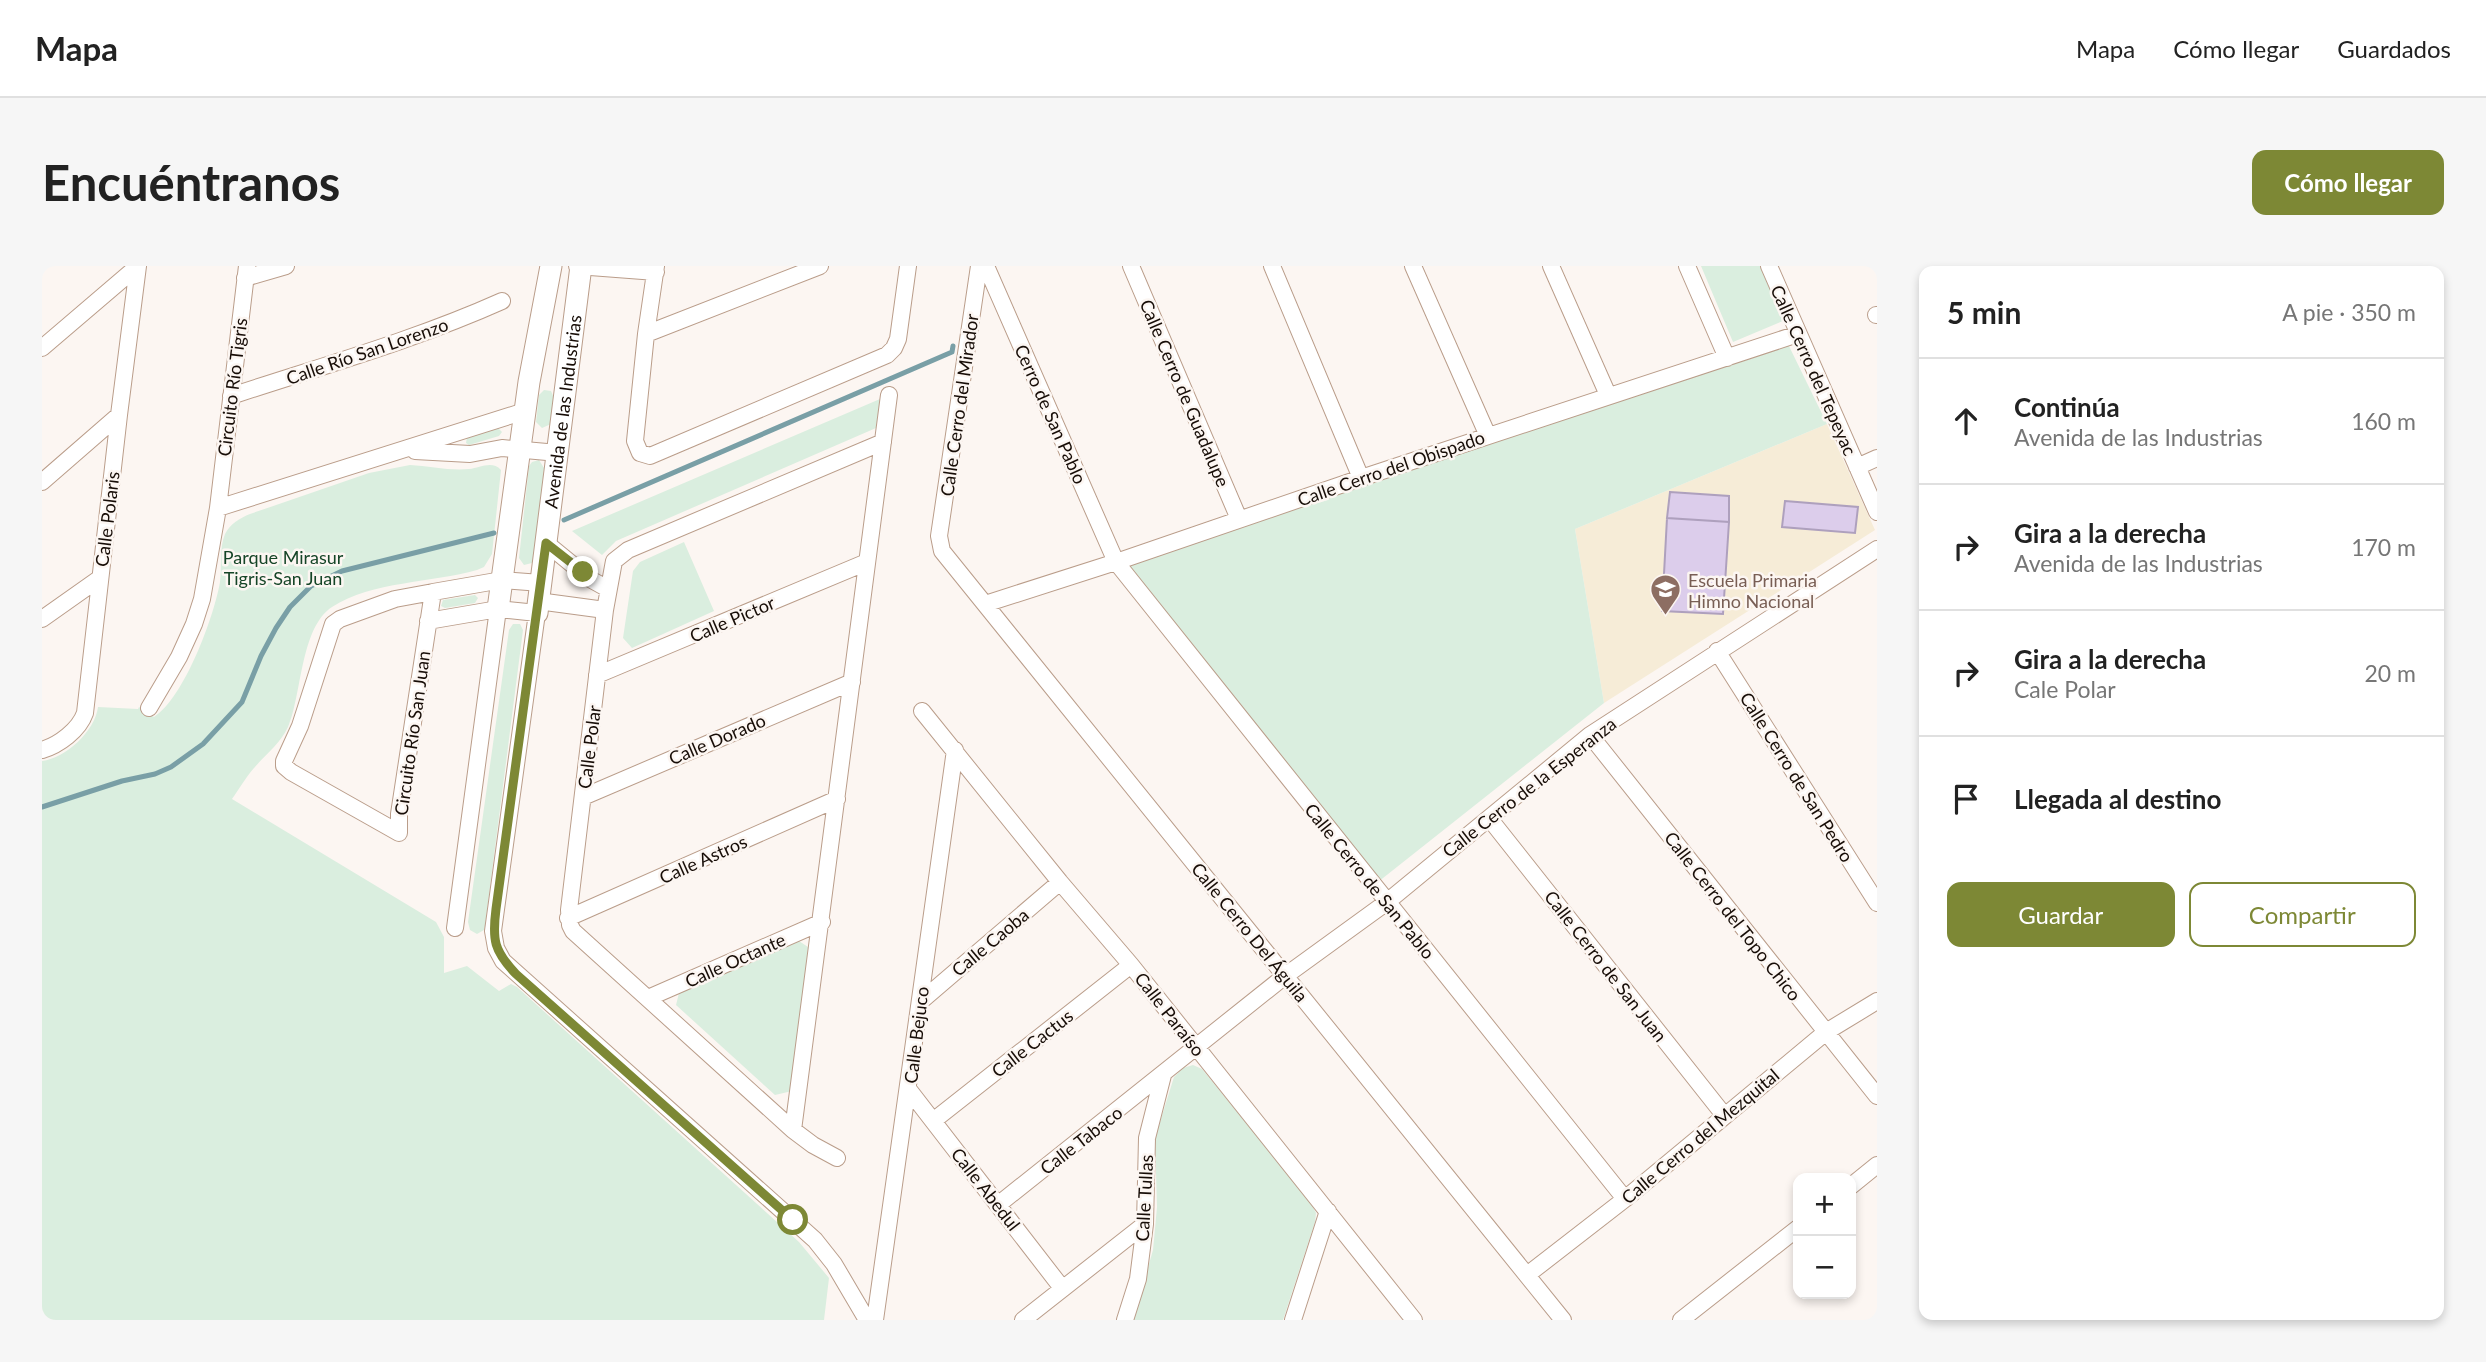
<!DOCTYPE html>
<html lang="es">
<meta charset="utf-8">
<style>
:root{--surface:#fff;--page:#f6f6f6;--text:#222;--muted:#767676;--line:#e0e0e0;--accent:#7d8835}
body{margin:0;font-family:Lato,sans-serif;background:var(--page);color:var(--text)}
.controls{position:absolute;right:21px;bottom:21px;display:grid;overflow:hidden;border-radius:14px;box-shadow:0 4px 10px #0003}
.controls button{width:63px;height:63px;display:grid;place-items:center;padding:0;border:0;border-bottom:2px solid var(--line);background:var(--surface);color:var(--text);font:35px sans-serif}
.stop{position:absolute;width:21px;height:21px;margin:-16px;border:5px solid #7d8835;border-radius:50%;background:#fff}
.stop.end{background:#7d8835;border-color:#fff;box-shadow:0 2px 7px #0008}
.list{margin:0;padding:0;list-style:none}
h2{display:flex;justify-content:space-between;align-items:center;height:91px;margin:0;padding:0 28px;font-size:30px}
h2 small{font-size:23px;font-weight:400;color:var(--muted)}
.list li{display:grid;grid-template-columns:46px 1fr auto;gap:21px;align-items:center;box-sizing:border-box;height:126px;padding:0 28px;border-top:2px solid var(--line)}
.list b{display:block;font-size:26px;white-space:nowrap}
.list p{margin:0;font-size:23px;white-space:nowrap;color:var(--muted)}
.list em{font-size:23px;font-style:normal;color:var(--muted)}
.actions{display:flex;gap:14px;padding:21px 28px}
.actions a{flex:1;padding:16px 0;border:2px solid var(--accent);border-radius:14px;text-align:center;font-size:24px;color:var(--accent)}
.actions .main{background:var(--accent);color:#fff}
.icon{flex:none;width:38px;height:38px;fill:none;stroke:currentColor;stroke-width:2;stroke-linecap:round;stroke-linejoin:round}
.map{position:relative;flex:none;width:1835px;height:1054px;overflow:hidden;border-radius:14px}
header{display:flex;align-items:center;gap:42px;box-sizing:border-box;height:98px;padding:0 35px;background:var(--surface);border-bottom:2px solid var(--line)}
header strong{font-size:33px}
nav{display:flex;gap:38px;margin-inline-start:auto;font-size:24px}
.intro{display:flex;align-items:center;justify-content:space-between;box-sizing:border-box;height:168px;padding:0 42px}
h1{margin:0;font-size:49px}
.button{padding:18px 32px;border-radius:14px;background:var(--accent);color:#fff;font-size:24px;font-weight:700}
main{display:flex;gap:42px;padding:0 42px}
aside{flex:1;background:var(--surface);border-radius:14px;box-shadow:0 4px 10px #0003}
.map>svg:first-child{display:block}
.education{fill:#f6ecd7}
.green{fill:#daeedf}
.lines{fill:none;stroke-linecap:round;stroke-linejoin:round}
.stream{stroke:#799fa6;stroke-width:5}
.building{fill:#dccdeb;stroke:#aea0bd;stroke-width:2}
.minor-casing{stroke:#ba9d8a;stroke-width:18}
.tertiary-casing{stroke:#ba9d8a;stroke-width:23}
.minor{stroke:#fff;stroke-width:16}
.tertiary{stroke:#fff;stroke-width:21}
.route{stroke:#7d8835;stroke-width:9}
.labels{text-anchor:middle;dominant-baseline:central;stroke-width:5;stroke-linejoin:round;paint-order:stroke}
.street-label{font-size:18px;fill:#170d07;stroke:#fcf6f2}
.park-label{font-size:18px;fill:#154527;stroke:#fcf6f2}
.education-label{font-size:18px;fill:#785e54;stroke:#fcf6f2;text-anchor:start}
</style>
<header>
<strong>Mapa</strong>
<nav><a>Mapa</a><a>Cómo llegar</a><a>Guardados</a></nav>
</header>
<div class="intro"><h1>Encuéntranos</h1><a class="button">Cómo llegar</a></div>
<main>
<div class="map">
<svg width="1835" height="1054" viewBox="0 0 1835 1054">
<rect width="100%" height="100%" fill="#fcf6f2"/>
<!-- education -->
<path class="education" d="M 1785,158 L 1833,264 L 1562,437 L 1533,263 Z"/>
<!-- green -->
<path class="green" d="M 1659,0 L 1718,0 L 1741,55 L 1691,76 Z
M 1745,76 L 1785,158 L 1533,263 L 1562,437 L 1336,616 L 1081,294 Z
M 502,124 L 509,125 L 512,132 L 509,158 L 500,162 L 494,156 L 497,129 Z
M 838,133 L 834,162 L 574,275 L 560,289 L 530,265 Z
M 456,162 L 460,166 L 457,170 L 427,179 L 424,177 L 425,171 Z
M 497,194 L 502,202 L 492,292 L 490,297 L 482,299 L 477,292 L 487,200 L 490,196 Z
M 368,199 C 387,200 408,205 427,203 C 438,202 450,194 459,204 L 450,288 L 442,301 L 435,304 C 390,317 330,315 290,341 C 258,362 260,429 246,461 C 238,478 224,488 212,502 C 204,511 197,523 190,533 L 394,656 L 402,671 L 402,707 L 425,700 L 457,725 L 469,718 L 475,721 L 757,976 L 787,1012 L 782,1054 L 0,1054 L 0,495 C 24,492 53,465 56,441 L 96,443 L 97,441 L 112,451 C 142,432 172,351 178,316 C 180,301 177,282 183,268 C 188,258 198,252 208,248 L 327,207 Z
M 642,276 L 672,345 L 590,382 L 581,372 L 591,305 L 598,296 Z
M 433,329 L 436,332 L 433,337 L 403,342 L 399,340 L 401,334 Z
M 471,358 L 478,358 L 481,364 L 443,660 L 442,664 L 435,668 L 428,664 L 426,656 L 467,364 Z
M 757,675 L 766,681 L 750,825 L 733,829 L 634,739 L 637,727 Z
M 1151,799 L 1160,803 L 1268,935 L 1274,947 L 1273,956 L 1241,1054 L 1091,1054 L 1111,984 L 1115,941 L 1113,872 L 1132,811 L 1141,802 Z"/>
<g class="lines">
<!-- stream -->
<path class="stream" d="M 522,254 L 910,86 L 911,80
M 0,541 L 80,515 L 113,508 L 129,501 L 161,478 L 200,436 L 219,390 L 234,362 L 248,341 L 269,320 L 300,305 L 452,267"/>
</g>
<!-- building -->
<path class="building" d="M 1628,226 L 1687,230 L 1687,256 L 1625,252 Z
M 1743,235 L 1816,241 L 1813,267 L 1740,261 Z
M 1625,252 L 1687,256 L 1681,348 L 1620,345 Z"/>
<g class="lines">
<defs>
<path id="minor" d="M 535,0 L 614,6
M 614,0 L 604,68 L 593,175 L 598,187 L 608,190 L 845,89 L 852,82 L 856,73 L 866,0
M 937,0 L 897,270 L 900,285 L 1521,1054
M 944,0 L 1074,296 L 1583,933
M 1089,0 L 1197,253
M 1230,0 L 1319,212
M 1371,0 L 1446,170
M 1509,0 L 1566,129
M 1645,0 L 1685,92
M 1727,0 L 1835,246
M 203,12 L 244,0
M 1834,49 L 1835,49
M 604,68 L 778,0
M 0,82 L 96,0
M 189,130 C 280,100 373,74 460,35
M 373,185 L 428,188 L 460,182 L 516,187
M 1815,201 L 1835,192
M 0,216 L 77,149
M 176,242 L 483,145
M 504,277 L 548,313 L 566,323
M 391,326 L 357,548 L 357,567 L 249,506 L 242,500 L 242,495 L 258,460 L 291,358 L 298,353 L 353,333 Z
M 391,326 L 460,314 L 499,317
M 496,335 L 563,344
M 943,338 L 1074,296 L 1319,212 L 1756,68
M 0,353 L 58,312
M 386,355 L 456,343 L 495,347 L 451,665 L 454,682 L 461,695 L 773,974 L 792,998 L 825,1054
M 1675,385 L 1835,637
M 555,409 L 825,296
M 107,442 L 137,391 L 152,358 L 160,333 L 176,242 L 205,0
M 880,445 L 1018,616 L 1089,699 L 1372,1054
M 1548,469 L 1835,830
M 0,484 C 17,479 37,464 43,447 L 77,149 L 96,0
M 541,531 L 810,416
M 1447,552 L 1682,849
M 526,652 L 795,533
M 413,662 L 456,343
M 606,732 L 780,656
M 878,736 L 1018,616
M 867,824 L 1020,1022
M 891,855 L 1089,699
M 751,864 L 847,129
M 795,892 L 771,879 L 751,864 L 531,665 L 528,659 L 527,644 L 563,344 L 572,295 L 586,284 L 841,176
M 1809,920 L 1835,899
M 957,938 L 1243,710 L 1345,636 L 1548,469 L 1835,283
M 1485,1009 L 1583,933 L 1784,766 L 1835,735
M 833,1054 L 913,484
M 981,1054 L 1103,958
M 1083,1054 L 1096,1013 L 1103,958 L 1105,872 L 1121,809
M 1251,1054 L 1286,945
M 1639,1054 L 1756,962"/>
<g id="tertiary">
<path d="M 456,343 L 487,116 L 509,0"/>
<path id="s1" d="M 495,347 L 539,0"/>
</g>
</defs>
<!-- minor casing -->
<use href="#minor" class="minor-casing"/>
<!-- tertiary casing -->
<use href="#tertiary" class="tertiary-casing"/>
<!-- minor -->
<use href="#minor" class="minor"/>
<!-- tertiary -->
<use href="#tertiary" class="tertiary"/>
</g>
<g class="lines">
<!-- route -->
<path class="route" d="M 541,306 L 504,277 L 454,643 C 450,674 452,685 474,708 L 751,954"/>
</g>
<!-- icons -->
<defs>
<symbol id="school-pin" viewBox="-11 -11 22 30"><path d="M0 17L-7.5 6A9.5 9.5 0 1 1 7.5 6Z" fill="#8d6e63" stroke="#fcf6f2"/><path d="M0-5L7-2L0 1L-7-2ZM-4 1L0 2.5L4 1V4Q0 6-4 4Z" fill="#fff"/></symbol>
</defs>
<g fill-rule="evenodd">
<use href="#school-pin" x="1606" y="306" width="35" height="47"/>
</g>
<g class="labels">
<!-- street labels -->
<g class="street-label">
<text transform="translate(325 85) rotate(-19)">Calle Río San Lorenzo</text>
<text transform="translate(1772 104) rotate(66)">Calle Cerro del Tepeyac</text>
<text transform="translate(190 121) rotate(-83)">Circuito Río Tigris</text>
<text transform="translate(1143 127) rotate(67)">Calle Cerro de Guadalupe</text>
<text transform="translate(917 139) rotate(-82)">Calle Cerro del Mirador</text>
<text stroke="none"><textPath href="#s1" startOffset="203">Avenida de las Industrias</textPath></text>
<text transform="translate(1009 148) rotate(66)">Cerro de San Pablo</text>
<text transform="translate(1349 202) rotate(-19)">Calle Cerro del Obispado</text>
<text transform="translate(65 253) rotate(-83)">Calle Polaris</text>
<text transform="translate(690 353) rotate(-23)">Calle Pictor</text>
<text transform="translate(370 467) rotate(-82)">Circuito Río San Juan</text>
<text transform="translate(675 473) rotate(-23)">Calle Dorado</text>
<text transform="translate(547 481) rotate(-83)">Calle Polar</text>
<text transform="translate(1755 511) rotate(58)">Calle Cerro de San Pedro</text>
<text transform="translate(1487 521) rotate(-38)">Calle Cerro de la Esperanza</text>
<text transform="translate(661 593) rotate(-24)">Calle Astros</text>
<text transform="translate(1328 615) rotate(51)">Calle Cerro de San Pablo</text>
<text transform="translate(1691 650) rotate(52)">Calle Cerro del Topo Chico</text>
<text transform="translate(1208 666) rotate(51)">Calle Cerro Del Águila</text>
<text transform="translate(948 676) rotate(-40)">Calle Caoba</text>
<text transform="translate(693 694) rotate(-24)">Calle Octante</text>
<text transform="translate(1564 700) rotate(52)">Calle Cerro de San Juan</text>
<text transform="translate(1128 748) rotate(52)">Calle Paraíso</text>
<text transform="translate(874 769) rotate(-83)">Calle Bejuco</text>
<text transform="translate(990 777) rotate(-38)">Calle Cactus</text>
<text transform="translate(1658 870) rotate(-40)">Calle Cerro del Mezquital</text>
<text transform="translate(1039 874) rotate(-38)">Calle Tabaco</text>
<text transform="translate(944 923) rotate(52)">Calle Abedul</text>
<text transform="translate(1102 932) rotate(-87)">Calle Tullas</text>
</g>
<!-- park labels -->
<g class="park-label">
<text x="241" y="291">Parque Mirasur<tspan x="241" dy="21">Tigris-San Juan</tspan></text>
</g>
<!-- education labels -->
<g class="education-label">
<text x="1646" y="314">Escuela Primaria<tspan x="1646" dy="21">Himno Nacional</tspan></text>
</g>
</g>
</svg>
<div class="controls">
<button>+</button>
<button>−</button>
</div>
<div class="stop" style="left:751px;top:954px"></div>
<div class="stop end" style="left:541px;top:306px"></div>
</div>
<aside>
<h2>5 min<small>A pie · 350 m</small></h2>
<ul class="list">
<li><svg class="icon" aria-label="ahead" viewBox="0 0 24 24"><path d="M12 20V5M6 11l6-6 6 6"/></svg><div><b>Continúa</b><p>Avenida de las Industrias</p></div><em>160 m</em></li>
<li><svg class="icon" aria-label="right" viewBox="0 0 24 24"><path d="M7 20v-9h11M14 6l5 5-5 5"/></svg><div><b>Gira a la derecha</b><p>Avenida de las Industrias</p></div><em>170 m</em></li>
<li><svg class="icon" aria-label="right" viewBox="0 0 24 24"><path d="M7 20v-9h11M14 6l5 5-5 5"/></svg><div><b>Gira a la derecha</b><p>Cale Polar</p></div><em>20 m</em></li>
<li><svg class="icon" aria-label="arrive" viewBox="0 0 24 24"><path d="M6 21V4h12l-3 4 3 4H6"/></svg><div><b>Llegada al destino</b></div></li>
</ul>
<div class="actions"><a class="main">Guardar</a><a>Compartir</a></div>
</aside>
</main>
